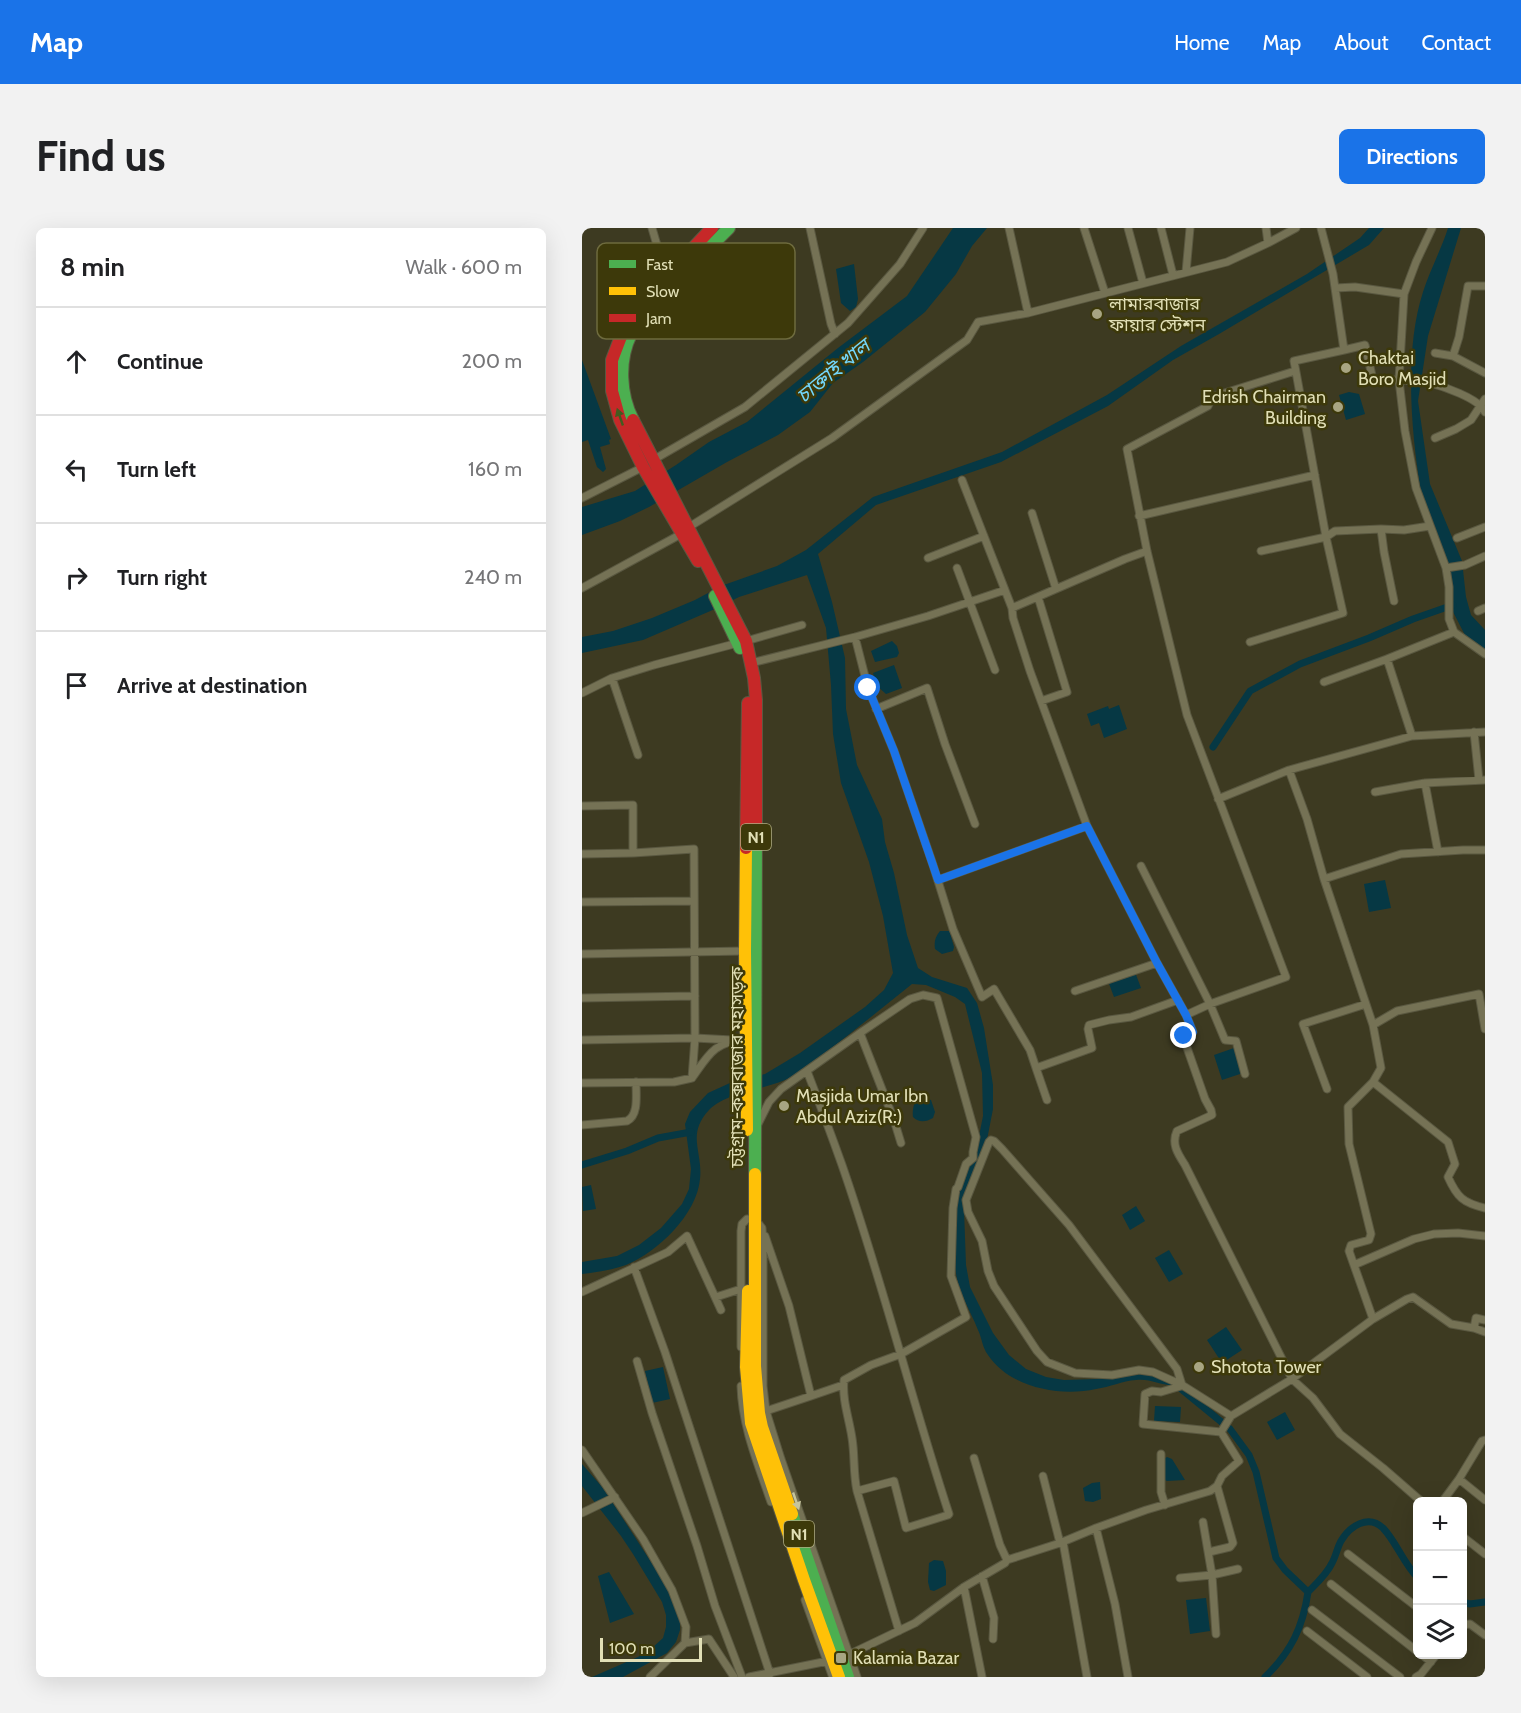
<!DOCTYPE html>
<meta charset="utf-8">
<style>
:root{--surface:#fff;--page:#f2f2f2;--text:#202124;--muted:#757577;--line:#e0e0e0;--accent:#1a73e8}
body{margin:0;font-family:Cabin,"Noto Sans Bengali",sans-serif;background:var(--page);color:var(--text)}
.controls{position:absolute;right:18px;bottom:18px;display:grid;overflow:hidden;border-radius:9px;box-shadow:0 6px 24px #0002}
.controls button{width:54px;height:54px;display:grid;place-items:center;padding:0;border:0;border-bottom:2px solid var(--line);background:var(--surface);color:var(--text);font:30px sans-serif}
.scale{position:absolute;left:18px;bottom:15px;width:102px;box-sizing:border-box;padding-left:6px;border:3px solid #e1dfb6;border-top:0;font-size:16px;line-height:21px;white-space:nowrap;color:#e1dfb6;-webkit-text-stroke:4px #3d390a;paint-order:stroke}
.stop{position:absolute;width:18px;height:18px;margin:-14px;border:4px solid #1a73e8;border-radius:50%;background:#fff}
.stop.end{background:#1a73e8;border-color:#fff;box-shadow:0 2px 6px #0008}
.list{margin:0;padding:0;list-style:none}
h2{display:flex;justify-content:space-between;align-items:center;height:78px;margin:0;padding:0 24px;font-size:26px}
h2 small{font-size:20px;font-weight:400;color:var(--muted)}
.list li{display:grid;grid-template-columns:39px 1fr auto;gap:18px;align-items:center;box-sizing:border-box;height:108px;padding:0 24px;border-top:2px solid var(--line)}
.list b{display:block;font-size:22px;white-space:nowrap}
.list em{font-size:20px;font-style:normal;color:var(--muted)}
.icon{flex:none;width:33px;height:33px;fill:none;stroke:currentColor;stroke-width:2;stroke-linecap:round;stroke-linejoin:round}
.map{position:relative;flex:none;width:903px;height:1449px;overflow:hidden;border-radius:9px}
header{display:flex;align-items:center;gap:36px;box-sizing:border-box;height:84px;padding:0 30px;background:var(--accent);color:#fff}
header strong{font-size:28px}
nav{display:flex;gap:33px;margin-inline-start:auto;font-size:21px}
.intro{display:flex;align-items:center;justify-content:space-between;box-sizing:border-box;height:144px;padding:0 36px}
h1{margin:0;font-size:42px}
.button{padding:15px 27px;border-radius:9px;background:var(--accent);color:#fff;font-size:21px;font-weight:700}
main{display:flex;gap:36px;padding:0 36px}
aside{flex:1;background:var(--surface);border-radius:9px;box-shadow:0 6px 24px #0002}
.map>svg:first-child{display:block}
.water{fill:#063844}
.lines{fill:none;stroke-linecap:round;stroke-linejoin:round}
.canal{stroke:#063844;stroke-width:7}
.street-casing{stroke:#5a5841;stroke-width:9}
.fast-casing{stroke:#5a5841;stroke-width:14}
.slow-casing{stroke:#5a5841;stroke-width:14}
.jam-casing{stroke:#5a5841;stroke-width:14}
.street{stroke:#757255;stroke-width:7}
.fast{stroke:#4caf50;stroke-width:12}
.slow{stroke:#ffc107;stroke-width:12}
.jam{stroke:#c62828;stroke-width:12}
.oneway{fill:#425c1f}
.oneway2{fill:#c6c49e}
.route{stroke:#1a73e8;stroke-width:8}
.poi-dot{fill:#a8a582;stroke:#3d390a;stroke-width:2}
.labels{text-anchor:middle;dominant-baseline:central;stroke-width:5;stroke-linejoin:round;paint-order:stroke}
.shield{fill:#3d390a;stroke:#b0ad82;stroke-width:1.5}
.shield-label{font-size:16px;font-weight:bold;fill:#e1dfb6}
.poi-label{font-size:18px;fill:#e1dfb6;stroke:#3d390a;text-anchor:start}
.street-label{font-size:18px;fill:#e1dfb6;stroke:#3d390a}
.water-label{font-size:20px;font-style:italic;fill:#73d7fc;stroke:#3d390a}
.key{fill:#3d390a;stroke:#6e6b3e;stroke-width:1.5}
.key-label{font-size:16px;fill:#e1dfb6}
</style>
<header>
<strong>Map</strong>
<nav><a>Home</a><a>Map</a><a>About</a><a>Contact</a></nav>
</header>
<div class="intro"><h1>Find us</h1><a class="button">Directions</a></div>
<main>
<aside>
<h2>8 min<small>Walk · 600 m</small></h2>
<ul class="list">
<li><svg class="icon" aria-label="ahead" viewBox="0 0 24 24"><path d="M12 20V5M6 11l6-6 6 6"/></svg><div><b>Continue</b></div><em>200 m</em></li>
<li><svg class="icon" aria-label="left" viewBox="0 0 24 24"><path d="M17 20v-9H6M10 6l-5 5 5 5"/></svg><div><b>Turn left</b></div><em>160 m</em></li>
<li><svg class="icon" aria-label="right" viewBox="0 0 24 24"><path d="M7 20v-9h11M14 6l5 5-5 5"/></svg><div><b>Turn right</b></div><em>240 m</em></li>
<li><svg class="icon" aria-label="arrive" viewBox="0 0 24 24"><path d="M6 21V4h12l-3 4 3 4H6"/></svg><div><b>Arrive at destination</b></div></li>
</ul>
</aside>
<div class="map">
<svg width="903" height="1449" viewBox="0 0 903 1449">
<rect width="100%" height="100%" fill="#3d3a21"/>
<!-- water -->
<path class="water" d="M 371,0 L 405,0 L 390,18 L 374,46 L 343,84 L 281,134 L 251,155 L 228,184 L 196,207 L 145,234 L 67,279 L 38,293 L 0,307 L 0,279 L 53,263 L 94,237 L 127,214 L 165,194 L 256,120 L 325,68 Z
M 787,0 L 802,0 L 787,17 L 637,106 L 591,132 L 526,178 L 419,234 L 294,277 L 236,326 L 250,374 L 263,430 L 264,481 L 275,537 L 300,591 L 303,614 L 312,645 L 325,707 L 336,740 L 350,749 L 385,760 L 395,775 L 402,800 L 411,857 L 411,881 L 403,922 L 382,982 L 384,1037 L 388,1059 L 411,1105 L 427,1127 L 444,1141 L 464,1149 L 482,1152 L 514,1151 L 557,1145 L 566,1145 L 590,1155 L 590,1157 C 578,1157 567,1150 554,1152 C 540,1153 528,1159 514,1161 C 478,1169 428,1160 406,1127 C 400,1119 400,1110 396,1102 C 387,1079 375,1063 373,1038 L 373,969 L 396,913 L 401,888 L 400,845 L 383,776 L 373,769 L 344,757 L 330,756 C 300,780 271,804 240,827 C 231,834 221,842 211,848 C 187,862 145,863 127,882 C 104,907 121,923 118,951 C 115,986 76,1024 44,1037 C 30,1042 15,1044 0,1046 L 0,1034 L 35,1028 L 57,1017 L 79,1000 L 100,976 L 107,961 L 109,941 L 103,896 L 108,884 L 126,865 L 148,855 L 183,846 L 218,825 L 283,779 L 302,762 L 311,745 L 301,688 L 287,634 L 259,555 L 251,506 L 249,457 L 244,400 L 225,347 L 157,369 L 133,381 L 61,412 L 0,425 L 0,409 L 31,403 L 70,390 L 113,372 L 139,358 L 195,338 L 224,322 L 291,269 L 420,224 L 525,167 L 599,118 L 725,46 L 778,10 Z
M 866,0 L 879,0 L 846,108 L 836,173 L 848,256 L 880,333 L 884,369 L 889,387 L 903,402 L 903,423 L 885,411 L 868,378 C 880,341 845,300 839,264 C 829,204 822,122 841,64 C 848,42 859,22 866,0 Z
M 272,36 L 276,71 L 274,79 L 268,83 L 259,75 L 254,41 Z
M 0,132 L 29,211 L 27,212 L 28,216 L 18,219 L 24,241 L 21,244 L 15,239 L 6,212 L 0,214 Z
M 767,164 L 777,166 L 783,186 L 764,192 L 757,167 Z
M 310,413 L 315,418 L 317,425 L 315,429 L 293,434 L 289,423 Z
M 312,437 L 320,460 L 304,466 L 295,458 L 291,445 Z
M 537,477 L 545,501 L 522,510 L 517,495 L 509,498 L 505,486 L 526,478 L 527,481 Z
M 803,652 L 809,680 L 787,684 L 782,656 Z
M 358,703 L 367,703 L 368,705 L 372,719 L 371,723 L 360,726 L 353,721 C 352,714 353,709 358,703 Z
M 553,744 L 559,760 L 532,769 L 526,753 Z
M 652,820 L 661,845 L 640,852 L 632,827 Z
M 336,869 L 349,872 L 353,884 L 351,890 C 344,894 337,895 331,889 C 330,884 332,872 336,869 Z
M 9,957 L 14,981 L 1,983 L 0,959 Z
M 554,978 L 563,993 L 548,1002 L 540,987 Z
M 587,1022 L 601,1046 L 587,1054 L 573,1030 Z
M 644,1099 L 660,1122 L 640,1135 L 625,1112 Z
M 81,1139 L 88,1171 L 70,1175 L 63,1143 Z
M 573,1178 L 599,1179 L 598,1194 L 572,1193 Z
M 703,1184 L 713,1202 L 695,1212 L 685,1194 Z
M 585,1229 L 590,1231 L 603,1252 L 585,1253 L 581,1251 L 582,1231 Z
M 0,1236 L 21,1260 L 82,1354 L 91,1370 L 98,1392 L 98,1402 L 94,1414 L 85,1425 L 41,1449 L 10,1449 L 56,1429 L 70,1420 L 81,1410 L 84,1399 L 84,1387 L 80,1374 L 51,1326 L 39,1308 L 0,1258 Z
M 518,1254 L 519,1271 L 511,1274 L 503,1273 L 501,1260 L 510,1255 Z
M 352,1332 L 361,1333 L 364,1343 L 364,1357 L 352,1363 L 348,1362 L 346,1354 L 347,1335 Z
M 27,1344 L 52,1386 L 28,1395 L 16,1348 Z
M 624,1370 L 628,1403 L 608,1406 L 604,1372 Z"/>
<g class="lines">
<!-- canal -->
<path class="canal" d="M 631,519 L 668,463 L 718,436 L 787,410 L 831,391 L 871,377
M 0,937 L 45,923 L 76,910 L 109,904
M 598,1160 L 648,1201 L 667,1227 L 674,1244 L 694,1330 L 703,1342 L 726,1364
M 726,1364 C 735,1355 745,1346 750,1335 C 754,1328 755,1320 759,1313 C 768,1298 786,1286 801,1300 C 815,1315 821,1335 836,1350
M 880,1374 L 888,1376 L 903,1374
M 683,1449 C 709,1424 721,1399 726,1364"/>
<defs>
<path id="street" d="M 70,0 L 84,48
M 228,0 L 249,96 L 253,106
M 427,0 L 446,85
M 502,0 L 523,65
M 546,0 L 561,55
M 579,0 L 591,47
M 684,0 L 686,15
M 604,44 L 608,0
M 753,60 L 773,59 L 822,66
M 762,122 L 783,117 L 791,152 L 817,152 L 822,66 L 834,34 L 850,0
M 853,125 L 871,128 L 903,145
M 871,128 L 877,109 L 886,58 L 903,58
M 903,184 C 897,170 860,158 845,154 C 837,152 826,153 817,152 L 823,203 L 834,260 L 864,340 L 867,359 L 867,391 L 872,404 L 903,426
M 853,210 L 874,201 L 889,192 L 903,171
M 71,232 L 163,179 L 266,95 L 318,36 L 341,0
M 380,252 L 430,380 L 431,390 L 448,443 L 505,598 L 575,735 L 604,787 L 611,804 L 602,808 L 603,814 L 623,871 L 629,882 L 630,887 L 595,903 C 589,916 596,926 603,937 L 710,1151 L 731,1170 L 758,1206 L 801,1240 L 840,1274
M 0,270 L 61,239
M 450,285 L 474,361
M 557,288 L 733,247
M 107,299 L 250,210 L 385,112 L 396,94 L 446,85 L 645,34 L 686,15 L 714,0
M 799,301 L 822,302 L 848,298
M 875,310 L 903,299
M 679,323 L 744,309 L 753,303 L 799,301 L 802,324 L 812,373
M 346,330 L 402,308
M 375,340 L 413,442
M 864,340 L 883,337 L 903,328
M 0,360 L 101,305
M 456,369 L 485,464 L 459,473
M 430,380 L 543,331 L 565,323
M 896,383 L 903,380
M 273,409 L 286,460 L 312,523 L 351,637 L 371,701 L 400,769 L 412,761 L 448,822 L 454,840 L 510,820 L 506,801 L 507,797 L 527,792 L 549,789 L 596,772
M 164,413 L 220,397
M 668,414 L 761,385 L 744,309 L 712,133 L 762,122 L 751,46 L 739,0
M 805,431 L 872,404
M 169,435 L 273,409 L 346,388 L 423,362
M 30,450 L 56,527
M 742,454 L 805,431 L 830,508
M 0,465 L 30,450 L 72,437 L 156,415
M 294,481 L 345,460 L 363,516 L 393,596
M 892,504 L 897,552
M 707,542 L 725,591 L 742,651 L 791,797
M 843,555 L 856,624
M 793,564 L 843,555 L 903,552
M 636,571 L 707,542 L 830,508 L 903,504
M 0,578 L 51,577 L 51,625
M 0,626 L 51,625 L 112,621 L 113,810 L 110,850
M 559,638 L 628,776 L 643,812 L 654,813 L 663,846
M 742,651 L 819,626 L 881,622 L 903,622
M 356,652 L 505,598
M 0,674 L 112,673
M 0,726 L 163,723
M 493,763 L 575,735
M 0,770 L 113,768
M 604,787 L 628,776 L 704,749 L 605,487 L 565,323 L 545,221 L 626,178 L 630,169 L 713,143
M 903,801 L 897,766 L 815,783 L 791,797 L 799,840 L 791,854 L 866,914 L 873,936 L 866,949 C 875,969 881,975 903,980
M 278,805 L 312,892 L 319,915
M 0,812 L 113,810 L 150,812
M 454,840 L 465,872
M 0,855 L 92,854 L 110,850 C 127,826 132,814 164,811
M 745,861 L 721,796 L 784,776
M 176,896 L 187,874 L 199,861 L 278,805 L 328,771 L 341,767 L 355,770 L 394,909 L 391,924 L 391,930 L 384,936 L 376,959 L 374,961 L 371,980 L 369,1048 L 384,1089 L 319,1126 L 289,1137 L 262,1152 C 260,1172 267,1190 270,1210 C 273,1228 271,1245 275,1263 L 312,1253 L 324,1300 L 366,1287 L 367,1286 C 329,1170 300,1052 260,937 C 249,906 237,874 225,843
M 0,897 L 45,893 C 57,887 54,867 54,854
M 183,1008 L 207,1078 L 229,1168 L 261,1157
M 772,1037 L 832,1011 L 852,1006 L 876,1005 L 903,1008
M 52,1039 L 83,1124 L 188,1446
M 0,1064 L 86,1024 L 105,1008 L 139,1082
M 134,1069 L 159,1061
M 791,1091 L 825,1071 L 831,1069 L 869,1096 L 892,1100 L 903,1104
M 892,1100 L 894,1090 L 903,1092
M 159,1119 L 159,1003 L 160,996 L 165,991 L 173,991 L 180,1000 L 181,1016 L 181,1158 L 184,1183 L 199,1231 L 275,1449
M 55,1133 L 70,1185 L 115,1318 L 133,1378 L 160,1449
M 159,1158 C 160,1198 176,1236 189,1274
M 184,1183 L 229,1168
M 639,1204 L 561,1196 L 563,1166 L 570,1163 L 579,1164 L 599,1158 L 600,1157 L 595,1141 L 487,997 L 420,921 L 412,913 L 409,912 L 407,914 L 384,972 L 386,984 L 400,1013 L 406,1043 L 412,1058 L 455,1123 L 465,1134 L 493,1145 L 530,1147 L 557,1142 L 571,1144 L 600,1157 L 649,1188
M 639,1204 L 649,1188 L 710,1151 L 791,1091 L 767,1023 L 769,1017 L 787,1012 L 789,1006 L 767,916 L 766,879 L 791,854
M 0,1222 L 61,1311 L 90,1362 L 104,1399 L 103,1415
M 579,1226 L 579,1264 L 583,1277
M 392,1230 L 418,1317 L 425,1332
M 461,1248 L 478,1315
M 877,1251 L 903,1272
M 275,1263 L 317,1403
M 860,1274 L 877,1251 L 900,1213 L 903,1212
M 0,1285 L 33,1269
M 621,1294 L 630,1347 L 634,1406
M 514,1300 L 533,1376 L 546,1449
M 880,1308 L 903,1326
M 481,1314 L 505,1449
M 627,1324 L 648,1319 L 651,1315 L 635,1258
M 766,1326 L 836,1380
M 400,1348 L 412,1390 L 411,1411
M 598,1350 L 630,1347 L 656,1341
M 749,1356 L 836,1424
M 382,1359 L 400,1449
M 223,1372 L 250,1447
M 730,1382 L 818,1449
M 880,1397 L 888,1396 L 903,1407
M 725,1403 L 785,1449
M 839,1426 L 849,1434
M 264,1428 L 333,1395 L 382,1359 L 423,1335 L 425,1332 L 478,1315 L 514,1300 L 564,1282 L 628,1263 L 635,1258 L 640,1248 L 657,1233 L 639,1204
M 68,1449 L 103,1415 L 127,1411 L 152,1449
M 167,1449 L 246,1433
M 834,1449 L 839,1446 L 855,1426"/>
<path id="fast" d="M 51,192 C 38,167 36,132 49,106 C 55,94 66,83 75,74 C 98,48 123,24 147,0
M 133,368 L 158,420
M 173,946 L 174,596
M 210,1286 L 266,1449"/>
<path id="slow" d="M 164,620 L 163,723 L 165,902
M 173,946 L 173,1138 L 177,1185 L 180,1199 L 210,1286
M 166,1063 L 164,1139 L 169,1195 L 222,1352 L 257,1449"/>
<path id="jam" d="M 51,192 L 164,413 L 172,450 L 174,472 L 174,596
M 116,333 L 61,239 L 38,192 L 30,163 L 30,132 L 43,98 L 55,80 L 130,0
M 164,620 L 166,475"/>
</defs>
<!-- street casing -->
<use href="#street" class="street-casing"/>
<!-- fast casing -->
<use href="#fast" class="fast-casing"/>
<!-- slow casing -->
<use href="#slow" class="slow-casing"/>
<!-- jam casing -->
<use href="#jam" class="jam-casing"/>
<!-- street -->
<use href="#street" class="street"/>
<!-- fast -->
<use href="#fast" class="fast"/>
<!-- slow -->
<use href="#slow" class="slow"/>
<!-- jam -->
<use href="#jam" class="jam"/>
</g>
<!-- one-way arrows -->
<defs><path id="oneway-solid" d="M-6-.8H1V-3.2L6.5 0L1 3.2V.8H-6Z" transform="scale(1.5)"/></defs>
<use class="oneway" href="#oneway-solid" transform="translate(38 189) rotate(-109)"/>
<use class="oneway2" href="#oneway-solid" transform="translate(214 1273) rotate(71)"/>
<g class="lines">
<!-- route -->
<path class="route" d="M 286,460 L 312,523 L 356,652 L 505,598 L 575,735 L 604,787 L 611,804 L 602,808"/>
</g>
<!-- markers -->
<g class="poi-dot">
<circle cx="515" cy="86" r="6"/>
<circle cx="764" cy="140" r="6"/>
<circle cx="756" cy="179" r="6"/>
<circle cx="202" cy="878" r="6"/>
<circle cx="617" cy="1139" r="6"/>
<rect x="253" y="1424" width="12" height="12" rx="3"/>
</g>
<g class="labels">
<!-- shield labels -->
<g class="shield">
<rect x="159" y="596" width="30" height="26" rx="4.5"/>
<rect x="202" y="1293" width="30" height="26" rx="4.5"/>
</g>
<g class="shield-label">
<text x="174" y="609">N1</text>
<text x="217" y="1306">N1</text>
</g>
<!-- poi labels -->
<g class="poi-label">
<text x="527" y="76">লামারবাজার<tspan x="527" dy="21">ফায়ার স্টেশন</tspan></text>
<text x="776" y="130">Chaktai<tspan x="776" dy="21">Boro Masjid</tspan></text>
<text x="744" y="169" text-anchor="end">Edrish Chairman<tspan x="744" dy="21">Building</tspan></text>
<text x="214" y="868">Masjida Umar Ibn<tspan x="214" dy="21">Abdul Aziz(R:)</tspan></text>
<text x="629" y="1139">Shotota Tower</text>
<text x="271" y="1430">Kalamia Bazar</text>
</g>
<!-- street labels -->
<g class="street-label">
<text transform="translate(155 839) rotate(-90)">চট্টগ্রাম-কক্সবাজার মহাসড়ক</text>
</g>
<!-- water labels -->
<g class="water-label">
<text transform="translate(251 143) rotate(-39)">চাক্তাই খাল</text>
</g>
</g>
<!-- legend -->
<rect x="15" y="15" width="198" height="96" rx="9" class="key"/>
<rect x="27" y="32" width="27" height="8" fill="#4caf50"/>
<rect x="27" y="59" width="27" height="8" fill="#ffc107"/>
<rect x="27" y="86" width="27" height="8" fill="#c62828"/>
<g class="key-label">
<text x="64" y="42">Fast</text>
<text x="64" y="69">Slow</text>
<text x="64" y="96">Jam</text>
</g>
</svg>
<div class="controls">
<button>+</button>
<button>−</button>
<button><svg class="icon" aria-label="layers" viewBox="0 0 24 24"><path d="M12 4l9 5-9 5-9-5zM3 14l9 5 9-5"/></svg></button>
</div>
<div class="scale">100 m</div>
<div class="stop" style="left:286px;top:460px"></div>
<div class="stop end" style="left:602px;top:808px"></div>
</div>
</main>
